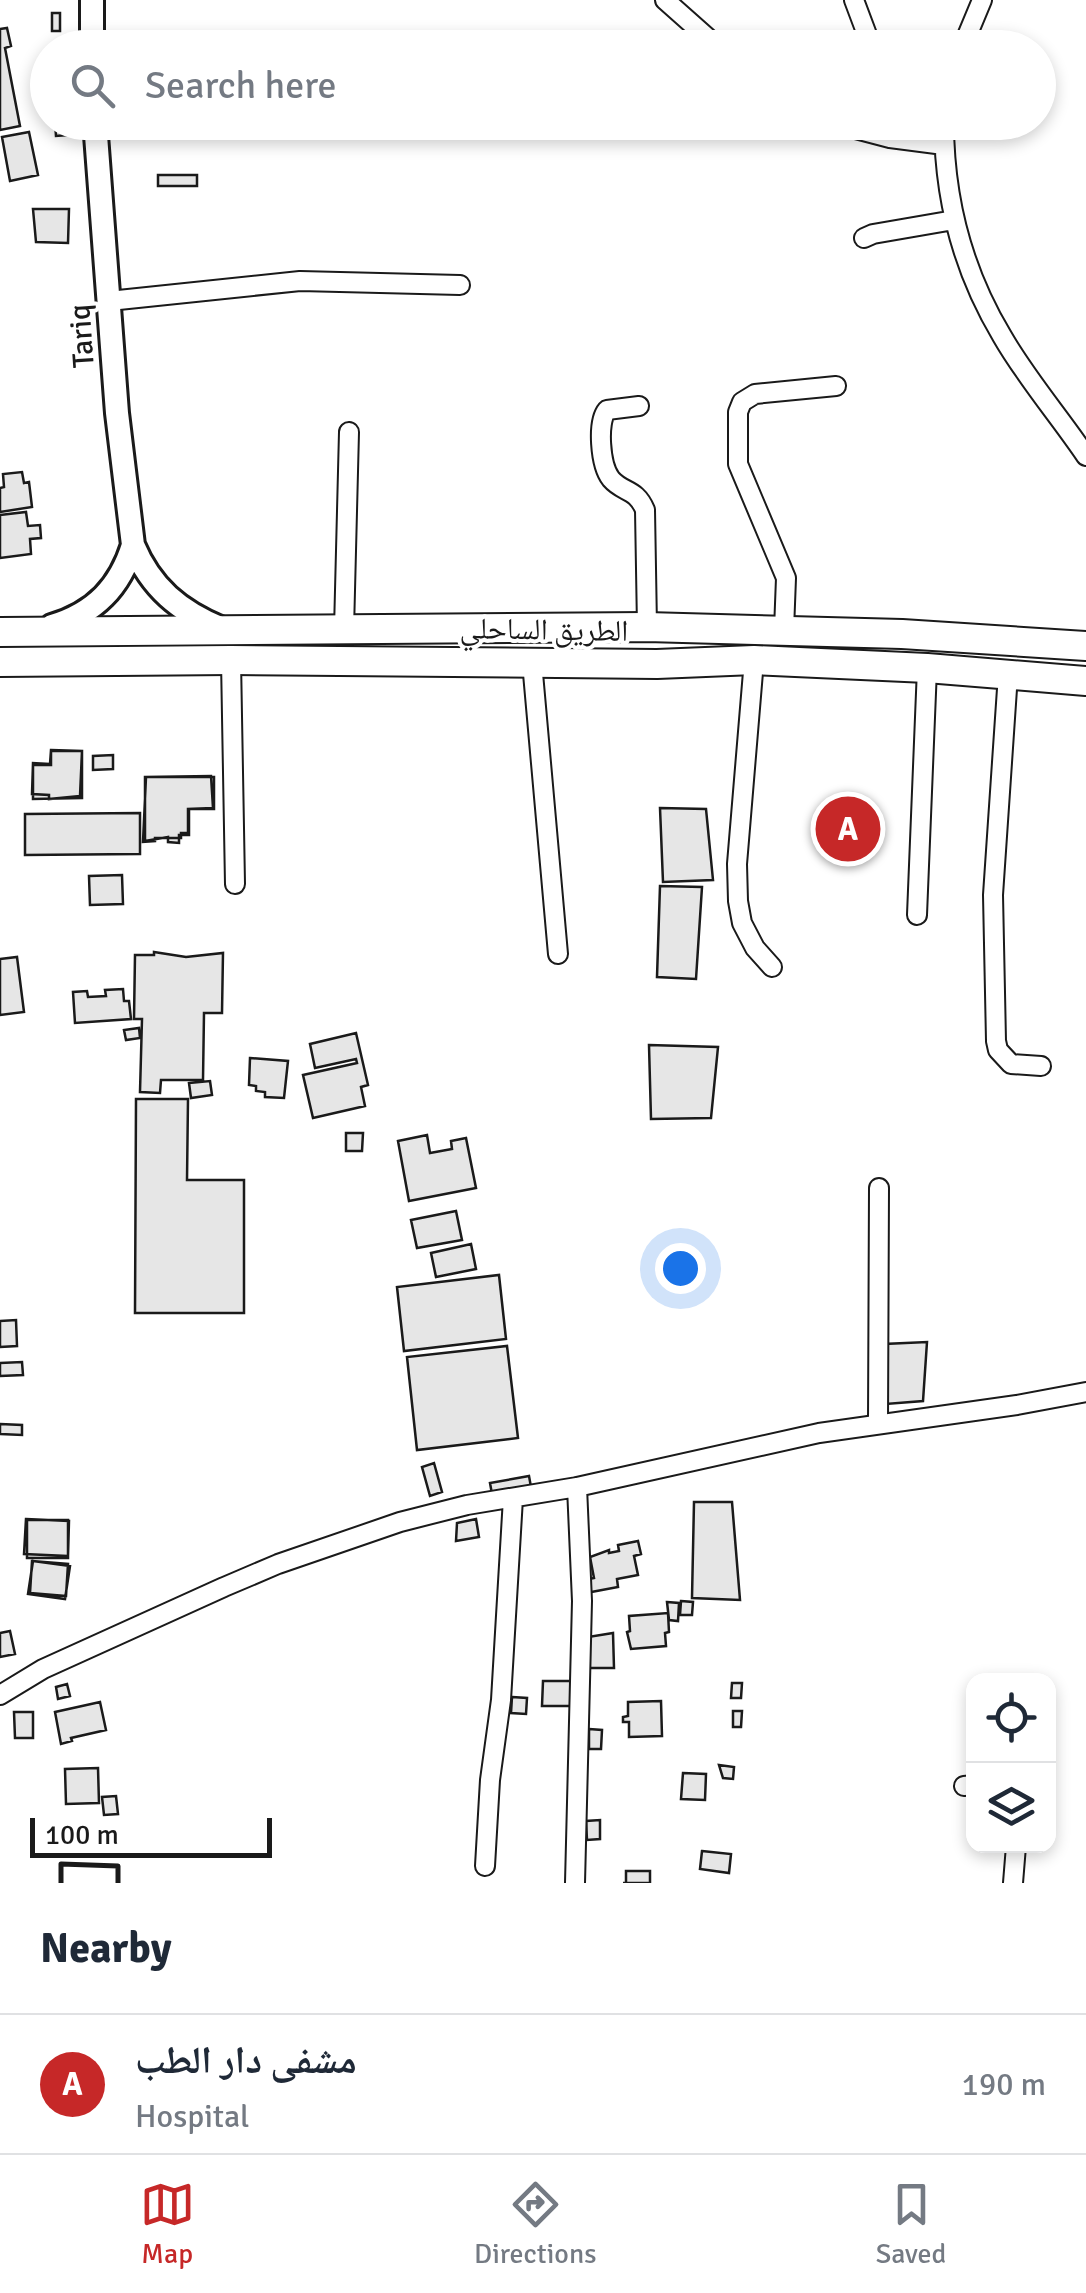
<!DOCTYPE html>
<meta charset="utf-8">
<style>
:root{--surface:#fff;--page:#f6f6f7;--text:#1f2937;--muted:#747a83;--line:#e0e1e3;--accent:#c62828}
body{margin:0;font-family:Signika,"Noto Naskh Arabic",sans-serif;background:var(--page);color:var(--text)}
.controls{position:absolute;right:30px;bottom:30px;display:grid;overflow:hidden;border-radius:20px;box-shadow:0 5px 15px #0003}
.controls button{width:90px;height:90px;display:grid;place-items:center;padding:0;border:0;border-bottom:2px solid var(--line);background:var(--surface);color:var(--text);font:50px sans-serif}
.scale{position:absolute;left:30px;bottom:25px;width:242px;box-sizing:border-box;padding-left:10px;border:5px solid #1a1a1a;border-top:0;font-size:28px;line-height:35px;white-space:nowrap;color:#1a1a1a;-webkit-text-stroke:8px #fff;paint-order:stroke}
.you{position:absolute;left:680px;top:1268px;width:35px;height:35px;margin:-25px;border:8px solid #fff;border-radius:50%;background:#1a73e8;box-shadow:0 0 0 15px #1a73e833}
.badge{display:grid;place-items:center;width:65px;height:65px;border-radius:50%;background:var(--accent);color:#fff;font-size:32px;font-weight:700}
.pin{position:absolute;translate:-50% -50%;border:5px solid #fff;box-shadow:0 2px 10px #0006}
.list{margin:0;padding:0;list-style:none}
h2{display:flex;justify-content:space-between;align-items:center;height:130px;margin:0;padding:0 40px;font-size:42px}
h2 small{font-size:32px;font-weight:400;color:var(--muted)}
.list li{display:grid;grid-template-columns:65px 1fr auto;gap:30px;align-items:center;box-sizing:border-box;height:140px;padding:0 40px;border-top:2px solid var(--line)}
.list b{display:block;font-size:38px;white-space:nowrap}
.list p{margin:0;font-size:32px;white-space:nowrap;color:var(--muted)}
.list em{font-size:32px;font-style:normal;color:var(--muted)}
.icon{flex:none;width:55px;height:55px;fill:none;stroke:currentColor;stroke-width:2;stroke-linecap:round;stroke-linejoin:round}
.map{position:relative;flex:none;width:1086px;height:1883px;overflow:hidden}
.search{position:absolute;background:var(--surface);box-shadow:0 5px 15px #0003;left:30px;right:30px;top:30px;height:110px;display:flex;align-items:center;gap:25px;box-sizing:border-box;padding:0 35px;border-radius:55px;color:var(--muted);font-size:38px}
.sheet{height:270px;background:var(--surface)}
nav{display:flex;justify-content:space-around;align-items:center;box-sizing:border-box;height:140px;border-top:2px solid var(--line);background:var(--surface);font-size:28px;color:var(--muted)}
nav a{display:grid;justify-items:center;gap:5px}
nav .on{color:var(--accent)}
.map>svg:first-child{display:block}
.building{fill:#e6e6e6;stroke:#1a1a1a;stroke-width:2.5}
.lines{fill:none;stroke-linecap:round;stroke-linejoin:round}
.minor-casing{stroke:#1a1a1a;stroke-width:22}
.major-casing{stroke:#1a1a1a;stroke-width:28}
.highway-casing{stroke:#1a1a1a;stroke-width:32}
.minor{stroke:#fff;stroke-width:18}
.major{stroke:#fff;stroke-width:22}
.highway{stroke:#fff;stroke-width:28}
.wall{stroke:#1a1a1a;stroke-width:5}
.labels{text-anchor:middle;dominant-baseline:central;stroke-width:8;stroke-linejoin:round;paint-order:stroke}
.street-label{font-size:30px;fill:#1a1a1a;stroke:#fff}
</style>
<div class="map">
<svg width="1086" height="1883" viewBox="0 0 1086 1883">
<rect width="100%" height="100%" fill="#fff"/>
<!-- building -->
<path class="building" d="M 52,13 L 60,13 L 60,31 L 52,31 Z
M 7,28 L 11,46 L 5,48 L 20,126 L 0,130 L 0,29 Z
M 55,122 L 67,122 L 68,135 L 56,136 Z
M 29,132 L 38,175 L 10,181 L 2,137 Z
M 158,175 L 197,175 L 197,186 L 158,186 Z
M 33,209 L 69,209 L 68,243 L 36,242 Z
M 22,472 L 24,483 L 29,482 L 32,507 L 0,512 L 0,488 L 4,487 L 3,474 Z
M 26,512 L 28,526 L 40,525 L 41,538 L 30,539 L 31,554 L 0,558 L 0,515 Z
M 51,750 L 82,751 L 80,796 L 49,799 L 49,795 L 32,794 L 33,763 L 50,764 Z
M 51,751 L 82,751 L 82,798 L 33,799 L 33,765 L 51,765 Z
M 113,755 L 113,769 L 93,770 L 93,756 Z
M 211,776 L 213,808 L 188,809 L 188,833 L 181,833 L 181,838 L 155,838 L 155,841 L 143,842 L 146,777 Z
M 145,777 L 214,777 L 214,809 L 189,809 L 189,835 L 179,835 L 179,843 L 168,842 L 168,837 L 145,841 Z
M 660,808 L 706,809 L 713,880 L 663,882 Z
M 140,813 L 140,854 L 25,855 L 25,814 Z
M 122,875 L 123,904 L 90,905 L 89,876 Z
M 660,886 L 702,887 L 696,979 L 657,977 Z
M 154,952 L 186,957 L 223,953 L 222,1013 L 204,1013 L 203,1080 L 161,1080 L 160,1093 L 140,1092 L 142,1019 L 134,1019 L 135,955 L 154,955 Z
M 17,957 L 24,1012 L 0,1015 L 0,959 Z
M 123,989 L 124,1001 L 129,1001 L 131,1019 L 75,1023 L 73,992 L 87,991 L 88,997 L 106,996 L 105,990 Z
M 139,1028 L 140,1038 L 126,1040 L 124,1030 Z
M 356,1033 L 368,1085 L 361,1087 L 365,1106 L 313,1118 L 303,1075 L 357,1063 L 356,1059 L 315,1068 L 310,1044 Z
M 649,1045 L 718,1047 L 711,1118 L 651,1119 Z
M 250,1058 L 288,1061 L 284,1098 L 265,1097 L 265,1092 L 256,1091 L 256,1086 L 249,1085 Z
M 210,1081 L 212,1095 L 191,1098 L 189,1083 Z
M 136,1099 L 188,1099 L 187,1180 L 244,1180 L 244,1313 L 135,1313 Z
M 346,1133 L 363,1133 L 362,1151 L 346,1151 Z
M 427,1135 L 430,1153 L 452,1149 L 451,1141 L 466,1138 L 476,1188 L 409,1201 L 398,1141 Z
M 456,1211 L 462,1240 L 417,1248 L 411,1220 Z
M 471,1244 L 476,1269 L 436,1277 L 431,1253 Z
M 499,1275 L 506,1339 L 404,1351 L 397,1287 Z
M 16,1320 L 17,1346 L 0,1347 L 0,1321 Z
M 927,1342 L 923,1401 L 886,1404 L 884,1344 Z
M 507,1346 L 518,1438 L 417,1450 L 407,1357 Z
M 22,1362 L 23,1375 L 0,1376 L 0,1363 Z
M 0,1424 L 22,1425 L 22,1435 L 0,1434 Z
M 434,1463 L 442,1492 L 430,1496 L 422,1467 Z
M 529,1476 L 531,1487 L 492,1494 L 490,1483 Z
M 694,1502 L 732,1502 L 740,1600 L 692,1598 Z
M 26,1519 L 69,1521 L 68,1556 L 24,1554 Z
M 476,1519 L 479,1537 L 456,1541 L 457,1523 Z
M 27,1520 L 68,1520 L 68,1558 L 27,1558 Z
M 638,1541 L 641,1554 L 634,1556 L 638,1575 L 617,1579 L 618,1587 L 586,1593 L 584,1580 L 594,1578 L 590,1557 L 609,1550 L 609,1553 L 619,1551 L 618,1545 Z
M 32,1561 L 68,1564 L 66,1596 L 30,1593 Z
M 33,1561 L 70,1566 L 65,1599 L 28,1594 Z
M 681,1601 L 693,1602 L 692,1615 L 680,1615 Z
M 667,1602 L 679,1603 L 678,1621 L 669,1620 Z
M 668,1613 L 669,1632 L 665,1633 L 666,1646 L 631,1649 L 627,1632 L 630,1631 L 629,1616 Z
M 10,1631 L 15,1654 L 0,1657 L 0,1633 Z
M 613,1633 L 614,1668 L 589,1668 L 588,1637 Z
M 543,1681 L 577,1681 L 576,1706 L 542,1706 Z
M 732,1683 L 742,1683 L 741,1698 L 731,1698 Z
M 67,1684 L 70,1696 L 58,1699 L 56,1687 Z
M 512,1697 L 527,1698 L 526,1714 L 511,1713 Z
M 661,1701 L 662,1736 L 629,1737 L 629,1722 L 623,1722 L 623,1717 L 628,1716 L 628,1702 Z
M 100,1702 L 106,1730 L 71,1738 L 72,1741 L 61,1744 L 55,1712 Z
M 733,1711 L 742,1711 L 741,1727 L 733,1727 Z
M 14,1712 L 33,1712 L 33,1738 L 15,1738 Z
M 589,1729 L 602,1730 L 601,1749 L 589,1749 Z
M 719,1765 L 734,1767 L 733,1779 L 723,1778 Z
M 98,1768 L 99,1803 L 66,1804 L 65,1769 Z
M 683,1773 L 706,1774 L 705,1800 L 681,1799 Z
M 116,1796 L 118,1814 L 104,1815 L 102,1797 Z
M 600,1820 L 600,1839 L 587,1840 L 586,1821 Z
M 702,1851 L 731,1854 L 729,1873 L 700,1869 Z
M 626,1871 L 650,1871 L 650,1883 L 623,1883 L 626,1883 Z"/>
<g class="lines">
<defs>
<path id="minor" d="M 665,0 L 719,48
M 854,0 L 872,48
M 962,48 L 982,0
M 829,122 L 890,138 L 944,145
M 944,122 C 944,198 963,271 1002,336 C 1026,378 1059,416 1086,456
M 864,238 L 873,234 L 954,220
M 109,301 L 300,281 L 460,285
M 639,406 L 607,410 C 597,422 600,465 611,479 C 623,493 636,488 645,510 L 647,627
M 344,630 L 349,432
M 784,630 L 786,578 L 738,464 L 738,412 L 742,402 L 755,394 L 836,386
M 231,660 L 235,884
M 754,660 L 737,864 L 738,901 L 742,923 L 755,948 L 772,967
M 532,662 L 558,954
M 1008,674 L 993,895 L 996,1041 L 998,1050 L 1011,1064 L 1041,1066
M 917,915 L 927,668
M 878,1423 L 879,1188
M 0,1695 L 43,1669 L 224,1587 L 278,1564 L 400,1522 L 467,1505 L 577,1487 L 819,1433 L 1017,1405 L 1086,1392
M 964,1786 L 974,1785
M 485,1866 L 490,1780 L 501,1700 L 513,1498
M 575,1883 L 582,1601 L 577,1487
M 1013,1883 L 1016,1846"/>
<path id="major" d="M 92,0 L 92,48
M 95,122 L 117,413 L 133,545 C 151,588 179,611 222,629
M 52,626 C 95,613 120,587 133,545"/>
<path id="highway" d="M 0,632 L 647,627 L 902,634 L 1086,646
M 0,662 L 231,660 L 657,664 L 754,660 L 927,668 L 1086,681"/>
</defs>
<!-- minor casing -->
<use href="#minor" class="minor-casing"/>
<!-- major casing -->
<use href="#major" class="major-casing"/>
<!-- highway casing -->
<use href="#highway" class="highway-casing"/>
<!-- minor -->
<use href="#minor" class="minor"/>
<!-- major -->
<use href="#major" class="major"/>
<!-- highway -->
<use href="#highway" class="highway"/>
<!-- wall -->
<path class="wall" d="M 61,1883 L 61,1864 L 118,1866 L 118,1883"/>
</g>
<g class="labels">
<!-- street labels -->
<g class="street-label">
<text transform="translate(82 336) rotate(-94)">Tariq</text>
<text transform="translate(544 630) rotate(1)">الطريق الساحلي</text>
</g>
</g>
</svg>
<div class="controls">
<button><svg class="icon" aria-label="locate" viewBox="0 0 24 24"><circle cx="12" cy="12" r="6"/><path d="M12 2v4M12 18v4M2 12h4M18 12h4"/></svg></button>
<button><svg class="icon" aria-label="layers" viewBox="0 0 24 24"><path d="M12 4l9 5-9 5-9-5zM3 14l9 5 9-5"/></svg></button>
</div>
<div class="scale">100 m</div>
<div class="you"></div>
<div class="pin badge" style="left:848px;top:829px">A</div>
<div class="search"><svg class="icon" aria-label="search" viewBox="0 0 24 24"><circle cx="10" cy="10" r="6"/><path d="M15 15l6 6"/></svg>Search here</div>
</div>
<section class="sheet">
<h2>Nearby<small></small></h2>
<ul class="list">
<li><span class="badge">A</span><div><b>مشفى دار الطب</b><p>Hospital</p></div><em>190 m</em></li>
</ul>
</section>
<nav>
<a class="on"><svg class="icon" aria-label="map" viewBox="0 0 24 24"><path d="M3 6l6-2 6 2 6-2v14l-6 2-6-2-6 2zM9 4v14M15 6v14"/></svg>Map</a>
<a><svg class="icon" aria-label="directions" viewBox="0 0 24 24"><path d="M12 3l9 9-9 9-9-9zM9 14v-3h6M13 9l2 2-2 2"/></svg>Directions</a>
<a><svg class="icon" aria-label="saved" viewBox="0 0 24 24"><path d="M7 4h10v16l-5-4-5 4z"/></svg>Saved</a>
</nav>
